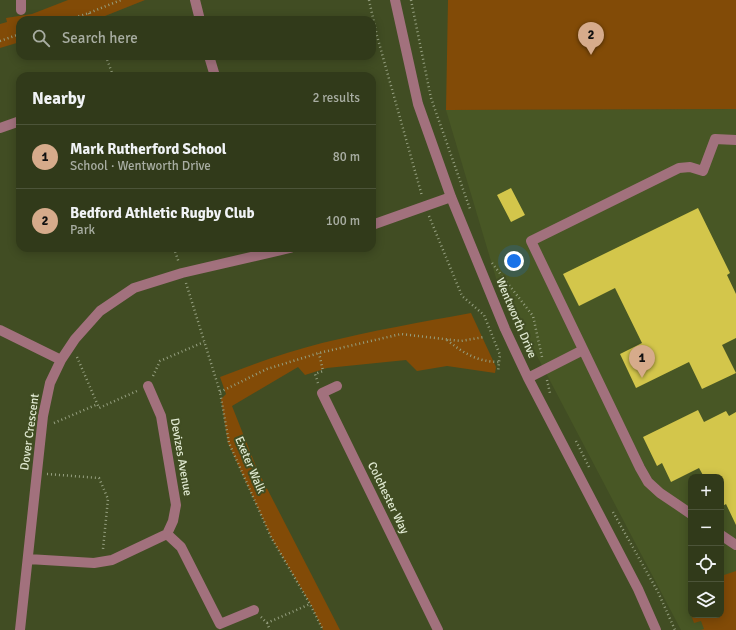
<!DOCTYPE html>
<meta charset="utf-8">
<style>
:root{--surface:#313a1a;--page:#3d4527;--text:#f1f3f6;--muted:#a8ada2;--line:#4c5439;--accent:#d6ab8b}
body{margin:0;font-family:Signika,sans-serif;background:var(--page);color:var(--text)}
.controls{position:absolute;right:12px;bottom:12px;display:grid;overflow:hidden;border-radius:8px;box-shadow:0 2px 10px #0003}
.controls button{width:36px;height:36px;display:grid;place-items:center;padding:0;border:0;border-bottom:1px solid var(--line);background:var(--surface);color:var(--text);font:20px sans-serif}
.you{position:absolute;left:514px;top:261px;width:14px;height:14px;margin:-10px;border:3px solid #fff;border-radius:50%;background:#1a73e8;box-shadow:0 0 0 6px #1a73e833}
.badge{display:grid;place-items:center;width:26px;height:26px;border-radius:50%;background:var(--accent);color:#111;font-size:13px;font-weight:700}
.pin{position:absolute;translate:-50% -33px;filter:drop-shadow(0 1px 2px #0008)}
.pin::after{content:'';position:absolute;top:21px;width:14px;height:12px;background:inherit;clip-path:polygon(0 0,100% 0,50% 100%)}
.list{margin:0;padding:0;list-style:none}
h2{display:flex;justify-content:space-between;align-items:center;height:52px;margin:0;padding:0 16px;font-size:17px}
h2 small{font-size:13px;font-weight:400;color:var(--muted)}
.list li{display:grid;grid-template-columns:26px 1fr auto;gap:12px;align-items:center;box-sizing:border-box;height:64px;padding:0 16px;border-top:1px solid var(--line)}
.list b{display:block;font-size:15px;white-space:nowrap}
.list p{margin:0;font-size:13px;white-space:nowrap;color:var(--muted)}
.list em{font-size:13px;font-style:normal;color:var(--muted)}
.icon{flex:none;width:22px;height:22px;fill:none;stroke:currentColor;stroke-width:2;stroke-linecap:round;stroke-linejoin:round}
.map{position:relative;flex:none;width:736px;height:630px;overflow:hidden}
.search{position:absolute;background:var(--surface);box-shadow:0 2px 10px #0003;left:16px;top:16px;width:360px;height:44px;display:flex;align-items:center;gap:10px;box-sizing:border-box;padding:0 14px;border-radius:12px;color:var(--muted);font-size:15px}
.panel{position:absolute;background:var(--surface);box-shadow:0 2px 10px #0003;left:16px;top:72px;width:360px;height:180px;border-radius:12px}
.map>svg:first-child{display:block}
.built{fill:#485725;fill-rule:evenodd}
.green{fill:#824b07}
.building{fill:#d3c64b}
.lines{fill:none;stroke-linecap:round;stroke-linejoin:round}
.path{stroke:#96a080;stroke-width:2.5;stroke-dasharray:1 3;stroke-linecap:butt}
.minor{stroke:#a2717d;stroke-width:10}
.labels{text-anchor:middle;dominant-baseline:central;stroke-width:4;stroke-linejoin:round;paint-order:stroke}
.street-label{font-size:12px;fill:#dfe8d0;stroke:#414d23}
</style>
<div class="map">
<svg width="736" height="630" viewBox="0 0 736 630">
<rect width="100%" height="100%" fill="#414d23"/>
<!-- built -->
<path class="built" d="M 736,109 L 736,630 L 681,630 L 496,278 L 446,110 ZM 691,477 L 721,477 L 721,615 L 691,615 Z"/>
<!-- green -->
<path class="green" d="M 68,0 L 145,0 L 95,20 L 20,20 L 20,42 L 0,48 L 0,24 L 7,22 L 6,18 L 32,14 Z
M 448,0 L 736,0 L 736,109 L 446,110 Z
M 471,313 L 496,367 L 495,373 L 447,366 L 417,371 L 406,360 L 327,368 L 305,375 L 298,367 L 232,406 L 257,469 L 340,630 L 323,630 L 311,605 L 272,539 L 228,443 L 221,399 L 226,394 L 220,377 C 253,364 287,352 322,343 C 371,331 421,322 471,313 Z
M 736,571 L 736,630 L 701,630 L 704,629 L 701,621 L 694,623 L 691,615 L 721,615 L 721,576 Z"/>
<!-- building -->
<path class="building" d="M 511,188 L 525,215 L 511,222 L 497,195 Z
M 698,208 L 730,273 L 727,275 L 736,294 L 736,338 L 722,345 L 736,373 L 702,389 L 689,362 L 636,388 L 620,354 L 642,343 L 615,288 L 579,306 L 563,274 Z
M 698,410 L 704,422 L 726,411 L 729,416 L 736,412 L 736,525 L 726,504 L 721,507 L 721,477 L 704,477 L 699,468 L 671,482 L 662,463 L 657,466 L 643,437 Z"/>
<g class="lines">
<!-- path -->
<path class="path" d="M 369,0 L 377,36 L 422,196
M 411,0 L 431,98 L 470,209
M 89,13 L 92,20
M 67,20 L 89,13 L 121,0
M 20,34 L 20,27
M 0,41 L 20,34
M 106,56 L 113,76
M 429,216 L 462,296 L 484,315 L 500,355 L 499,362
M 174,248 L 179,263
M 492,263 L 533,316 L 542,357
M 186,283 L 220,392 L 229,443 L 271,537 L 310,604 L 323,630
M 447,340 C 463,353 478,362 499,362 L 498,372
M 77,357 L 99,408 L 137,391
M 153,376 L 160,361 L 204,342
M 547,380 L 550,393
M 318,383 L 315,374 L 323,371 L 319,353
M 220,392 L 267,369 L 319,353 L 401,334 L 461,341 L 484,337
M 54,423 L 98,404
M 576,441 L 590,469
M 47,474 L 99,478 L 108,499 L 103,549
M 613,512 L 658,592 L 675,630
M 261,617 L 267,623 L 270,630
M 267,623 L 310,604"/>
<!-- minor -->
<path class="minor" d="M 21,0 L 21,10
M 195,0 L 200,20
M 395,0 L 418,104 L 451,197 L 505,329 L 528,378 L 638,589 L 656,630
M 209,56 L 215,76
M 0,128 L 20,121
M 372,225 L 451,197
M 0,330 L 61,360
M 528,378 L 583,350
M 337,386 L 322,393 L 438,630
M 691,514 L 660,493 L 648,482 L 640,468 L 531,241 L 679,168 L 690,167 L 703,171 L 715,139 L 736,140
M 167,534 L 181,547 L 220,624 L 254,610
M 721,535 L 736,545
M 28,559 L 94,563 L 112,560 L 167,534 L 173,521 L 176,505 L 161,416 L 148,386
M 20,630 L 43,416 L 50,383 L 61,360 L 75,339 L 100,311 L 134,288 L 182,273 L 290,248"/>
</g>
<g class="labels">
<!-- street labels -->
<g class="street-label">
<text transform="translate(516 318) rotate(67)">Wentworth Drive</text>
<text transform="translate(30 432) rotate(-82)">Dover Crescent</text>
<text transform="translate(181 457) rotate(80)">Devizes Avenue</text>
<text transform="translate(250 465) rotate(67)">Exeter Walk</text>
<text transform="translate(388 498) rotate(64)">Colchester Way</text>
</g>
</g>
</svg>
<div class="controls">
<button>+</button>
<button>−</button>
<button><svg class="icon" aria-label="locate" viewBox="0 0 24 24"><circle cx="12" cy="12" r="6"/><path d="M12 2v4M12 18v4M2 12h4M18 12h4"/></svg></button>
<button><svg class="icon" aria-label="layers" viewBox="0 0 24 24"><path d="M12 4l9 5-9 5-9-5zM3 14l9 5 9-5"/></svg></button>
</div>
<div class="you"></div>
<div class="pin badge" style="left:642px;top:378px">1</div>
<div class="pin badge" style="left:591px;top:55px">2</div>
<div class="search"><svg class="icon" aria-label="search" viewBox="0 0 24 24"><circle cx="10" cy="10" r="6"/><path d="M15 15l6 6"/></svg>Search here</div>
<section class="panel">
<h2>Nearby<small>2 results</small></h2>
<ul class="list">
<li><span class="badge">1</span><div><b>Mark Rutherford School</b><p>School · Wentworth Drive</p></div><em>80 m</em></li>
<li><span class="badge">2</span><div><b>Bedford Athletic Rugby Club</b><p>Park</p></div><em>100 m</em></li>
</ul>
</section>
</div>
